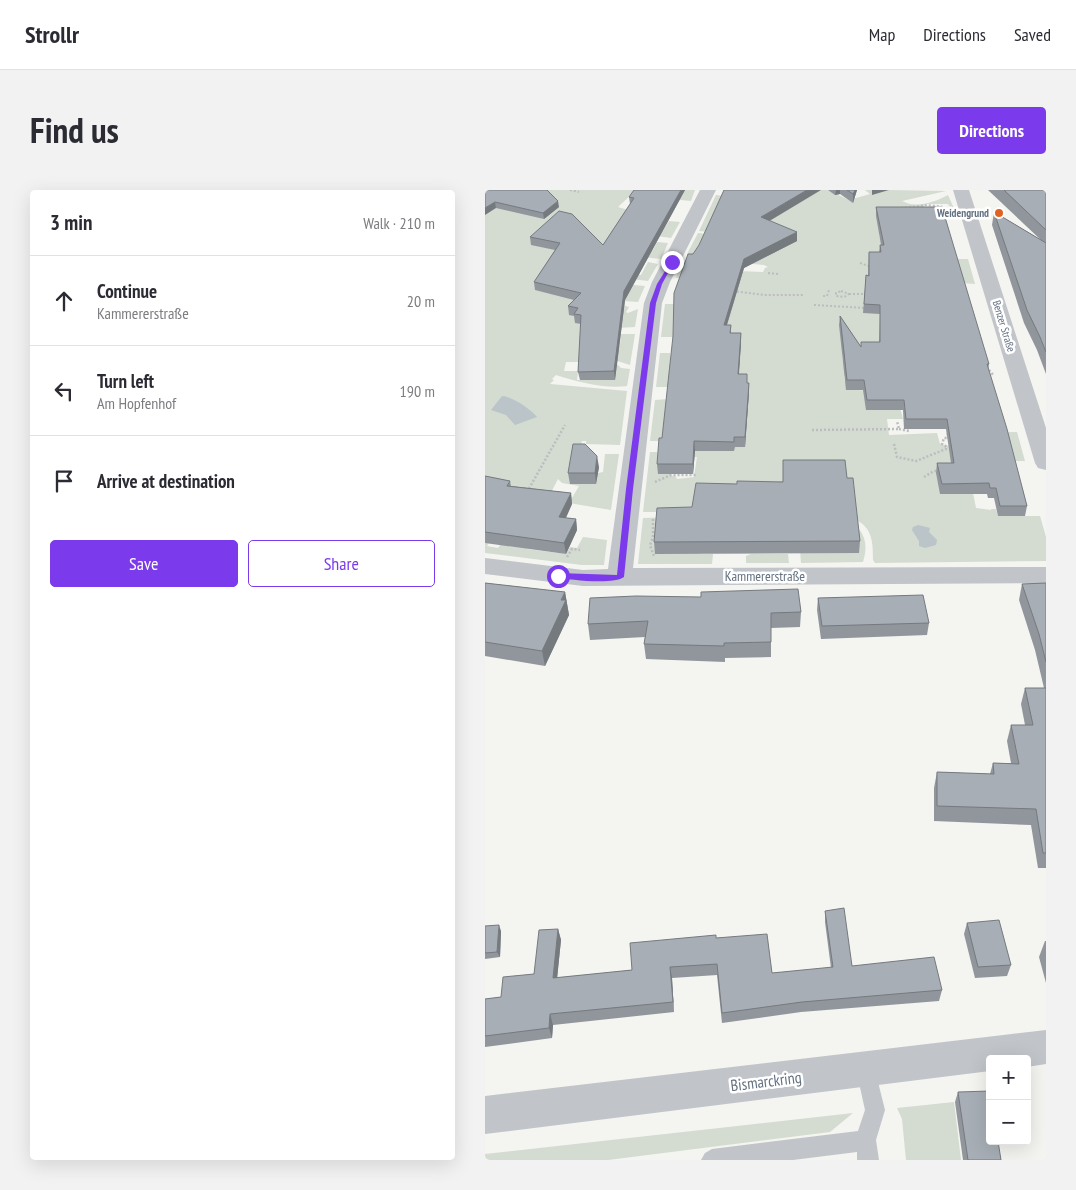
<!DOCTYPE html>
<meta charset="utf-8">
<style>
:root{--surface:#fff;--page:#f2f2f3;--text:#2b2b33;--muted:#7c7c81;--line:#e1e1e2;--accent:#7c3aed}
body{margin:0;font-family:"PT Sans Narrow",sans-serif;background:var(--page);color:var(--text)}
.controls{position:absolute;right:15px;bottom:15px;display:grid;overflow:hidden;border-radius:5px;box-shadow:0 5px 20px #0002}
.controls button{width:45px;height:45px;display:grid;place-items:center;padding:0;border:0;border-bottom:1px solid var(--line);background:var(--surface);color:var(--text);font:25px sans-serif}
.stop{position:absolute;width:15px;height:15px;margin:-11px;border:4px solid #7c3aed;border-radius:50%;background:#fff}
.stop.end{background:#7c3aed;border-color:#fff;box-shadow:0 1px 5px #0008}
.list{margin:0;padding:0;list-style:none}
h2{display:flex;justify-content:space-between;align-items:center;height:65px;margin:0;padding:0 20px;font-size:21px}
h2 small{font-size:16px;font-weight:400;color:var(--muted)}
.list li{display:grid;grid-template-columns:32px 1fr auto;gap:15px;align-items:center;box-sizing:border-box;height:90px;padding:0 20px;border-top:1px solid var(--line)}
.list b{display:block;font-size:19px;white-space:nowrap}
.list p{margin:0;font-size:16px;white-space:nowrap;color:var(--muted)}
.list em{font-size:16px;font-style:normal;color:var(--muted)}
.actions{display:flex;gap:10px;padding:15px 20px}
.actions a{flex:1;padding:11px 0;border:1px solid var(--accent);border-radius:5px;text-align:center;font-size:18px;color:var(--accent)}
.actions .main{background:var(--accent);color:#fff}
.icon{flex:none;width:28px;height:28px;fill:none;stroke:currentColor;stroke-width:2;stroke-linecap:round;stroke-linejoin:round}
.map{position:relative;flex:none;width:561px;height:970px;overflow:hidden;border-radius:5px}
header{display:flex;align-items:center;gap:30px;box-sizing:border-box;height:70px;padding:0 25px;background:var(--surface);border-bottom:1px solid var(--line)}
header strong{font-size:24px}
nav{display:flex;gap:28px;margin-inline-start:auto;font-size:18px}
.intro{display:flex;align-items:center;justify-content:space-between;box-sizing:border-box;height:120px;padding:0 30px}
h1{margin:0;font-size:35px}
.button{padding:12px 22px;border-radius:5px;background:var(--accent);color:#fff;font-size:18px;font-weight:700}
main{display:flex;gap:30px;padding:0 30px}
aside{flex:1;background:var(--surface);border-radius:5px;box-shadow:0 5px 20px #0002}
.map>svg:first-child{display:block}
.green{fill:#d4dbd1}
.water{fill:#bac4c9}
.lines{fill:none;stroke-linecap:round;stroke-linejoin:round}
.path-far1{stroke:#bbbdbf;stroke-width:2;stroke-dasharray:2 2;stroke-linecap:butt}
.path{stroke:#bbbdbf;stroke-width:2.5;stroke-dasharray:2 2;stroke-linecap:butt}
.service{fill:#c1c4c8;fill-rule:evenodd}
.minor{fill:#c1c4c8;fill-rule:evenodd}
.tertiary{fill:#c1c4c8;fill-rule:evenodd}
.wall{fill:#90969c}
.shaded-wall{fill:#757a7f}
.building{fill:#a7aeb5;stroke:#757a7f}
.route{fill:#7c3aed}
.poi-dot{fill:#e26122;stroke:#fff;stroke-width:2}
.labels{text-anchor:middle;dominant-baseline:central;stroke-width:5;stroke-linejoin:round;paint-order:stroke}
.far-poi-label{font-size:11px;font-weight:bold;fill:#637181;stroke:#fff;text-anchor:end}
.far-street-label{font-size:11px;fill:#637181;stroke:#fff}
.street-label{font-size:14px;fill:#637181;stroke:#fff}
.near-street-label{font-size:16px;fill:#637181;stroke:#fff}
</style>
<header>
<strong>Strollr</strong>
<nav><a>Map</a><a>Directions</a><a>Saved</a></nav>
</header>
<div class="intro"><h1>Find us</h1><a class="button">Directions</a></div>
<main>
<aside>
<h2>3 min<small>Walk · 210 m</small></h2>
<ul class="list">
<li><svg class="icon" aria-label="ahead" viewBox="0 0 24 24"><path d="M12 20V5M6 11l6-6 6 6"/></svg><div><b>Continue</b><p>Kammererstraße</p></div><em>20 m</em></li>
<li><svg class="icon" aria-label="left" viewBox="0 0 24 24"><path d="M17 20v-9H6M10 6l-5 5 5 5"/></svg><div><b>Turn left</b><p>Am Hopfenhof</p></div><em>190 m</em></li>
<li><svg class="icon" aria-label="arrive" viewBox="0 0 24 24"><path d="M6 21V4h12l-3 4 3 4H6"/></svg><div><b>Arrive at destination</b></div></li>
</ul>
<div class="actions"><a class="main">Save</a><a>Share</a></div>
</aside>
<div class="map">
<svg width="561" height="970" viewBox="0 0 561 970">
<rect width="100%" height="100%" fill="#f4f4f0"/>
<!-- green -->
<path class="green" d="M 30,0 L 172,0 L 197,6 L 199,0 L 210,0 L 206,11 L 176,8 L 148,3 L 133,17 L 143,20 L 149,38 L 178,40 L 184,31 L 195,32 L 186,48 L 172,46 L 167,62 L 172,52 L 183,53 L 176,69 L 137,65 L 113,81 L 156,85 L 163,72 L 173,74 L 163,91 L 115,85 L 149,95 L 160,96 L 153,112 L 112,109 L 144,117 L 141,122 L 143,123 L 153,119 L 150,137 L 132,138 L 124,156 L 135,156 L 136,144 L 150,144 L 145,175 L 111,164 L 94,172 L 81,172 L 79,181 L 93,181 L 92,190 L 130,190 L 132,174 L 136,178 L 145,179 L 142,196 C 119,199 93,192 71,185 L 67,189 L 69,190 L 65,194 L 142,201 L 135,255 L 101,254 L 101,251 L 97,251 L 96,255 L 111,294 L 113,283 L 118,282 L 120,264 L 134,264 L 126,320 L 84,313 L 94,296 L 77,293 L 73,289 L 61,312 L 60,323 L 42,359 L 81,364 L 85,357 L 92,358 L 98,347 L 122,350 L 119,375 L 97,375 L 0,363 L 0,352 L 4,353 L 2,356 L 13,358 L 16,354 L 0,325 L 0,16 Z
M 256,0 L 343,0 L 364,10 L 385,4 L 380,0 L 395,0 L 392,3 L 404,0 L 461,1 L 417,11 C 431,19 450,12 463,5 L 471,23 L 468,26 L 459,26 L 468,23 L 463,14 L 441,14 L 439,16 L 440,18 L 394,45 L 424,151 L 357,164 L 358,172 L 370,172 L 375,186 L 359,186 L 360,192 L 372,200 L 390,201 L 414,214 L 418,229 L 402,229 L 404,245 L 452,243 L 455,254 L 480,259 L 455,304 L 488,303 L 491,318 L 506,320 L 506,319 L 511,319 L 513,326 L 555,326 L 561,347 L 561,371 L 390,373 L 388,370 C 388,354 388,338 371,330 L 371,336 C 382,346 382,359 378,372 L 316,373 L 312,320 L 213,364 L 228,364 L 227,374 L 153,374 L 158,328 L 190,327 L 173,322 L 158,322 L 165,262 L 172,262 L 172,268 L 187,286 L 190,285 L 192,289 L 209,287 L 212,267 L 209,267 L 210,261 L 221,251 L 165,251 L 170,210 L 183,209 L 183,197 L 171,197 L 175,163 L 185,163 L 185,171 L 219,171 L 188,147 L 176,147 L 180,114 L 192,114 L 254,91 L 191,88 L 197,72 L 252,81 L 278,82 L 280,78 L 283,77 L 279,75 L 224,70 L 202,64 L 213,43 L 223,44 L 224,42 L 214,41 L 231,5 L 239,6 L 283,32 L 302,20 Z
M 469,69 L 483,69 L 490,94 L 464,92 Z
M 532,242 L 540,271 L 526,271 L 462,249 L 461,243 Z
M 266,364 L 303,364 L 304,373 L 261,373 L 261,366 Z
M 469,912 L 476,970 L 421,970 L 417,929 L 412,918 Z
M 368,923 L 345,942 L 123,970 L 0,970 L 0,964 Z"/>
<!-- water -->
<path class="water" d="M 17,206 C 26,206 47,220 52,227 L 30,235 L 21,225 L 6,220 Z
M 433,335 L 445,338 L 444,342 L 452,350 L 451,355 L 440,358 L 434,356 L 434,351 L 427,340 L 428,337 Z"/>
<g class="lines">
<!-- path-far1 -->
<path class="path-far1" d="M 85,0 L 94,2
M 416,18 L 442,15 L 460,17
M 375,73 L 386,77
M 283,83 L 293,84
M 248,101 L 279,105 L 319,105
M 356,101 L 364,104 L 359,107 L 351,106 L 351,103 Z
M 364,104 L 383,104
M 338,106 L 342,106 L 344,100
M 329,115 L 381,118"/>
<!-- path -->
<path class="path" d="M 504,180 L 509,186
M 414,239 L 424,241
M 327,240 L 414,239 L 412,231
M 409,254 L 412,267 L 431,271 L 461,259 L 462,257 L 457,254 L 459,248 L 465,248
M 439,287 L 449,281 L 453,281
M 170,292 L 186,285 L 211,285
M 42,302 L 80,235
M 168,329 L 168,347 L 165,355 L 169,366
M 82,367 L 87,359 L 95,360"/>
<!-- service -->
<path class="service" d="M 381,869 L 388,872 L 400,920 L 391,950 L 394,970 L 372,970 L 372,962 L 308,970 L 216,970 L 220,963 L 227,959 L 373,941 L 380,920 L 371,879 L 374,872 Z"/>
<!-- minor -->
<path class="minor" d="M 215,0 L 231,0 L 185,92 L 177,113 L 148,378 L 561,377 L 561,393 L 98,396 L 0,384 L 0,368 L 98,380 L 123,379 L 159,113 L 167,92 Z
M 468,0 L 484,0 L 561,238 L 561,280 L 553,278 L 550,273 Z"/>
<!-- tertiary -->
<path class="tertiary" d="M 561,840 L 561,874 L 542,877 L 542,869 L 505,869 L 505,881 L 0,944 L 0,906 Z"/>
</g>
<!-- wall -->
<path class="wall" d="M 0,0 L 74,17 L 59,29 L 11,18 Z
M 200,0 L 140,110 L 130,190 L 95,190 L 93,182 L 96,134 L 90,133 L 89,126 L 84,125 L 83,116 L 89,110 L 50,100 L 49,92 L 70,60 L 46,55 L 45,47 L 118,55 L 145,14 L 144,7 Z
M 343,0 L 372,0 L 368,13 L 355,4 L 350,5 Z
M 503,0 L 561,0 L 561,184 L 552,160 L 539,133 L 507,35 L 509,22 L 556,50 Z
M 391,17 L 504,174 L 503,180 L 542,316 L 540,326 L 513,326 L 509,308 L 503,308 L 502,304 L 455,304 L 451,283 L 452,273 L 466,273 L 461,239 L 419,239 L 418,220 L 381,220 L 378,200 L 361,200 L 354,135 L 355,126 L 376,157 L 394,152 L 395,124 L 378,123 L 381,85 L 383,86 L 384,62 L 394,62 L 395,55 L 396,55 L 391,26 Z
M 285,31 L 312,51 L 259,78 L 242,135 L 246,135 L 246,143 L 256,143 L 256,153 L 254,184 L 262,193 L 264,193 L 264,202 L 260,257 L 250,257 L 249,261 L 210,261 L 208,284 L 173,284 L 172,274 L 177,248 L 208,64 Z
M 114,277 L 111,294 L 85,294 L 83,283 Z
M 0,286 L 25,291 L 26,296 L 86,303 L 87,314 L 81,328 L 91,329 L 92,340 L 81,364 L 0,353 Z
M 362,288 L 375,351 L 374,363 L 170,364 L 169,352 L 252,294 Z
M 0,393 L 80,402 L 84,425 L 60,476 L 0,466 Z
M 561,393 L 561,678 L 553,678 L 546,635 L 449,631 L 449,598 L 452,582 L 505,584 L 508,573 L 526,573 L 522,551 L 526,535 L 540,535 L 536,514 L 540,498 L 559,498 L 550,460 L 534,410 L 537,394 Z
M 216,407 L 316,422 L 315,437 L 286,438 L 286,467 L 240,468 L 240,472 L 161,469 L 159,454 L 160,447 L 105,450 L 103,434 Z
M 333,408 L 444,433 L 442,445 L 336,449 L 332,420 Z
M 340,721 L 367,776 L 457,800 L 454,811 L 316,822 L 237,833 L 232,785 L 187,788 L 189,822 L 68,835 L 67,848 L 0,857 L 0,809 L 16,807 L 49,784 L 73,739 L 76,750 L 72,788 L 147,780 L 231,748 L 287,783 L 346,778 L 340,732 Z
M 482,733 L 526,775 L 522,786 L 490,788 L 479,744 Z
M 0,736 L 16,741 L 15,767 L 0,769 Z
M 560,751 L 561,751 L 561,793 L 554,767 Z
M 473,902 L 516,970 L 478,970 L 470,912 Z"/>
<!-- shaded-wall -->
<path class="shaded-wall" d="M 196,0 L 200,0 L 140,110 L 130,190 L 129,181 L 139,101 Z
M 322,0 L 336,0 L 276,36 L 276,27 Z
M 351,0 L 355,0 L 355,4 L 350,5 Z
M 370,0 L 372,0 L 368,13 L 368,4 Z
M 387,0 L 404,0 L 387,5 Z
M 73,11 L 74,17 L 59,29 L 58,23 Z
M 10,12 L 11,18 L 0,25 L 0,18 Z
M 312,42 L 312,51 L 259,78 L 239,144 L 239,135 L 259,69 Z
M 256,143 L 256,153 L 253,194 L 253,184 Z
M 264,193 L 264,202 L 260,257 L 260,247 Z
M 209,251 L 210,261 L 208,284 L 208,274 Z
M 112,266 L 114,277 L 111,294 L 110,283 Z
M 86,303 L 87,314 L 76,338 L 74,327 Z
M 91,329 L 92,340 L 81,364 L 79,353 Z
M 80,402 L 84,425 L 60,476 L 57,461 Z
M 14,735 L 16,741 L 15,767 L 12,762 Z
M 73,739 L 76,750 L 71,799 L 68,788 Z
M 185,777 L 187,788 L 189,822 L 188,812 Z
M 65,824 L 68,835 L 67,848 L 64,838 Z"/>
<!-- building -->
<path class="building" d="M 0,0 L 62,0 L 73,11 L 58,23 L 10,12 L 0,18 Z
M 149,0 L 196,0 L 139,101 L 129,181 L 93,182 L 96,125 L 89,124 L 93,118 L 83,116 L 96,103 L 49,92 L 75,53 L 45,47 L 74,21 L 87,24 L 118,55 L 149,8 L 144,7 Z
M 239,0 L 322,0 L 276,27 L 312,42 L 259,69 L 239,135 L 246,135 L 245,143 L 256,143 L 253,184 L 262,184 L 262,193 L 264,193 L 260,247 L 249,247 L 249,252 L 209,251 L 208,274 L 172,274 L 174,248 L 177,248 L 188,146 L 189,103 L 203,64 L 208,64 L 214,55 Z
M 362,0 L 370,0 L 368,4 Z
M 519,0 L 561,0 L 561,40 Z
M 391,17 L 457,17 L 504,174 L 502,174 L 522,239 L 542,316 L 515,316 L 511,298 L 505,298 L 504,293 L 457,294 L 452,273 L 469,273 L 462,229 L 421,229 L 419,210 L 382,210 L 379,190 L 362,190 L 355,126 L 376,157 L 376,152 L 395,152 L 395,115 L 379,114 L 381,85 L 384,86 L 384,62 L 396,62 L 395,55 L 399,55 Z
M 509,22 L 561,53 L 561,162 L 555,147 L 542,120 Z
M 88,254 L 100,254 L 112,266 L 110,283 L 83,283 Z
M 298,270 L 360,270 L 362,288 L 368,288 L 375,351 L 169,352 L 172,318 L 207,317 L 211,293 L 252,294 L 252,291 L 298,292 Z
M 0,286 L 25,291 L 22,296 L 86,303 L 74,327 L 91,329 L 79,353 L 0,342 Z
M 0,393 L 80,402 L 76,410 L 81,410 L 57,461 L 0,452 Z
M 561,393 L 561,472 L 554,444 L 537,394 Z
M 313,399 L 316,422 L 286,423 L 286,452 L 239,453 L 239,456 L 159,454 L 163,431 L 103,434 L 105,408 L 151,406 L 216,407 L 216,402 Z
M 438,405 L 444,433 L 337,436 L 333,408 Z
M 540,498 L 561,498 L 561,663 L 558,663 L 551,619 L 452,616 L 452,582 L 509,584 L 508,573 L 534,574 L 526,535 L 548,535 Z
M 359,718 L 367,776 L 449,767 L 457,800 L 317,812 L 237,823 L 232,774 L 185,777 L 188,812 L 65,824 L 64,838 L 0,846 L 0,809 L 16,807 L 18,787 L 49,784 L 54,740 L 73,739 L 68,788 L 147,780 L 145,753 L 231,745 L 231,748 L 282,744 L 287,783 L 348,777 L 340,721 Z
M 514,730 L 526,775 L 493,777 L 482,733 Z
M 14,735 L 12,762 L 0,763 L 0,736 Z
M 505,901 L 505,951 L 513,951 L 516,970 L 483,970 L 473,902 Z"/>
<!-- route -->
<path class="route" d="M 187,70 L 189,72 L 177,94 L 171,113 L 148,299 L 139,387 C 129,395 84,390 70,387 L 70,384 L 73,383 L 132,385 L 141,299 L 165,113 L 172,94 Z"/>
<!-- markers -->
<circle class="poi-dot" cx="514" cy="23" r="5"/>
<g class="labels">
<!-- far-poi labels -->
<g class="far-poi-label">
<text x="504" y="23">Weidengrund</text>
</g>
<!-- far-street labels -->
<g class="far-street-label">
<text transform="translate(519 136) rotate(73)">Benzer Straße</text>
</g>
<!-- street labels -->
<g class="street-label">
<text x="280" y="386">Kammererstraße</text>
</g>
<!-- near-street labels -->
<g class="near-street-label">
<text transform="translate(281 891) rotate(-7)">Bismarckring</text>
</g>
</g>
</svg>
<div class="controls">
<button>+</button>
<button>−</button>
</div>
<div class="stop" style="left:73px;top:386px"></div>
<div class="stop end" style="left:187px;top:72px"></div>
</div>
</main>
